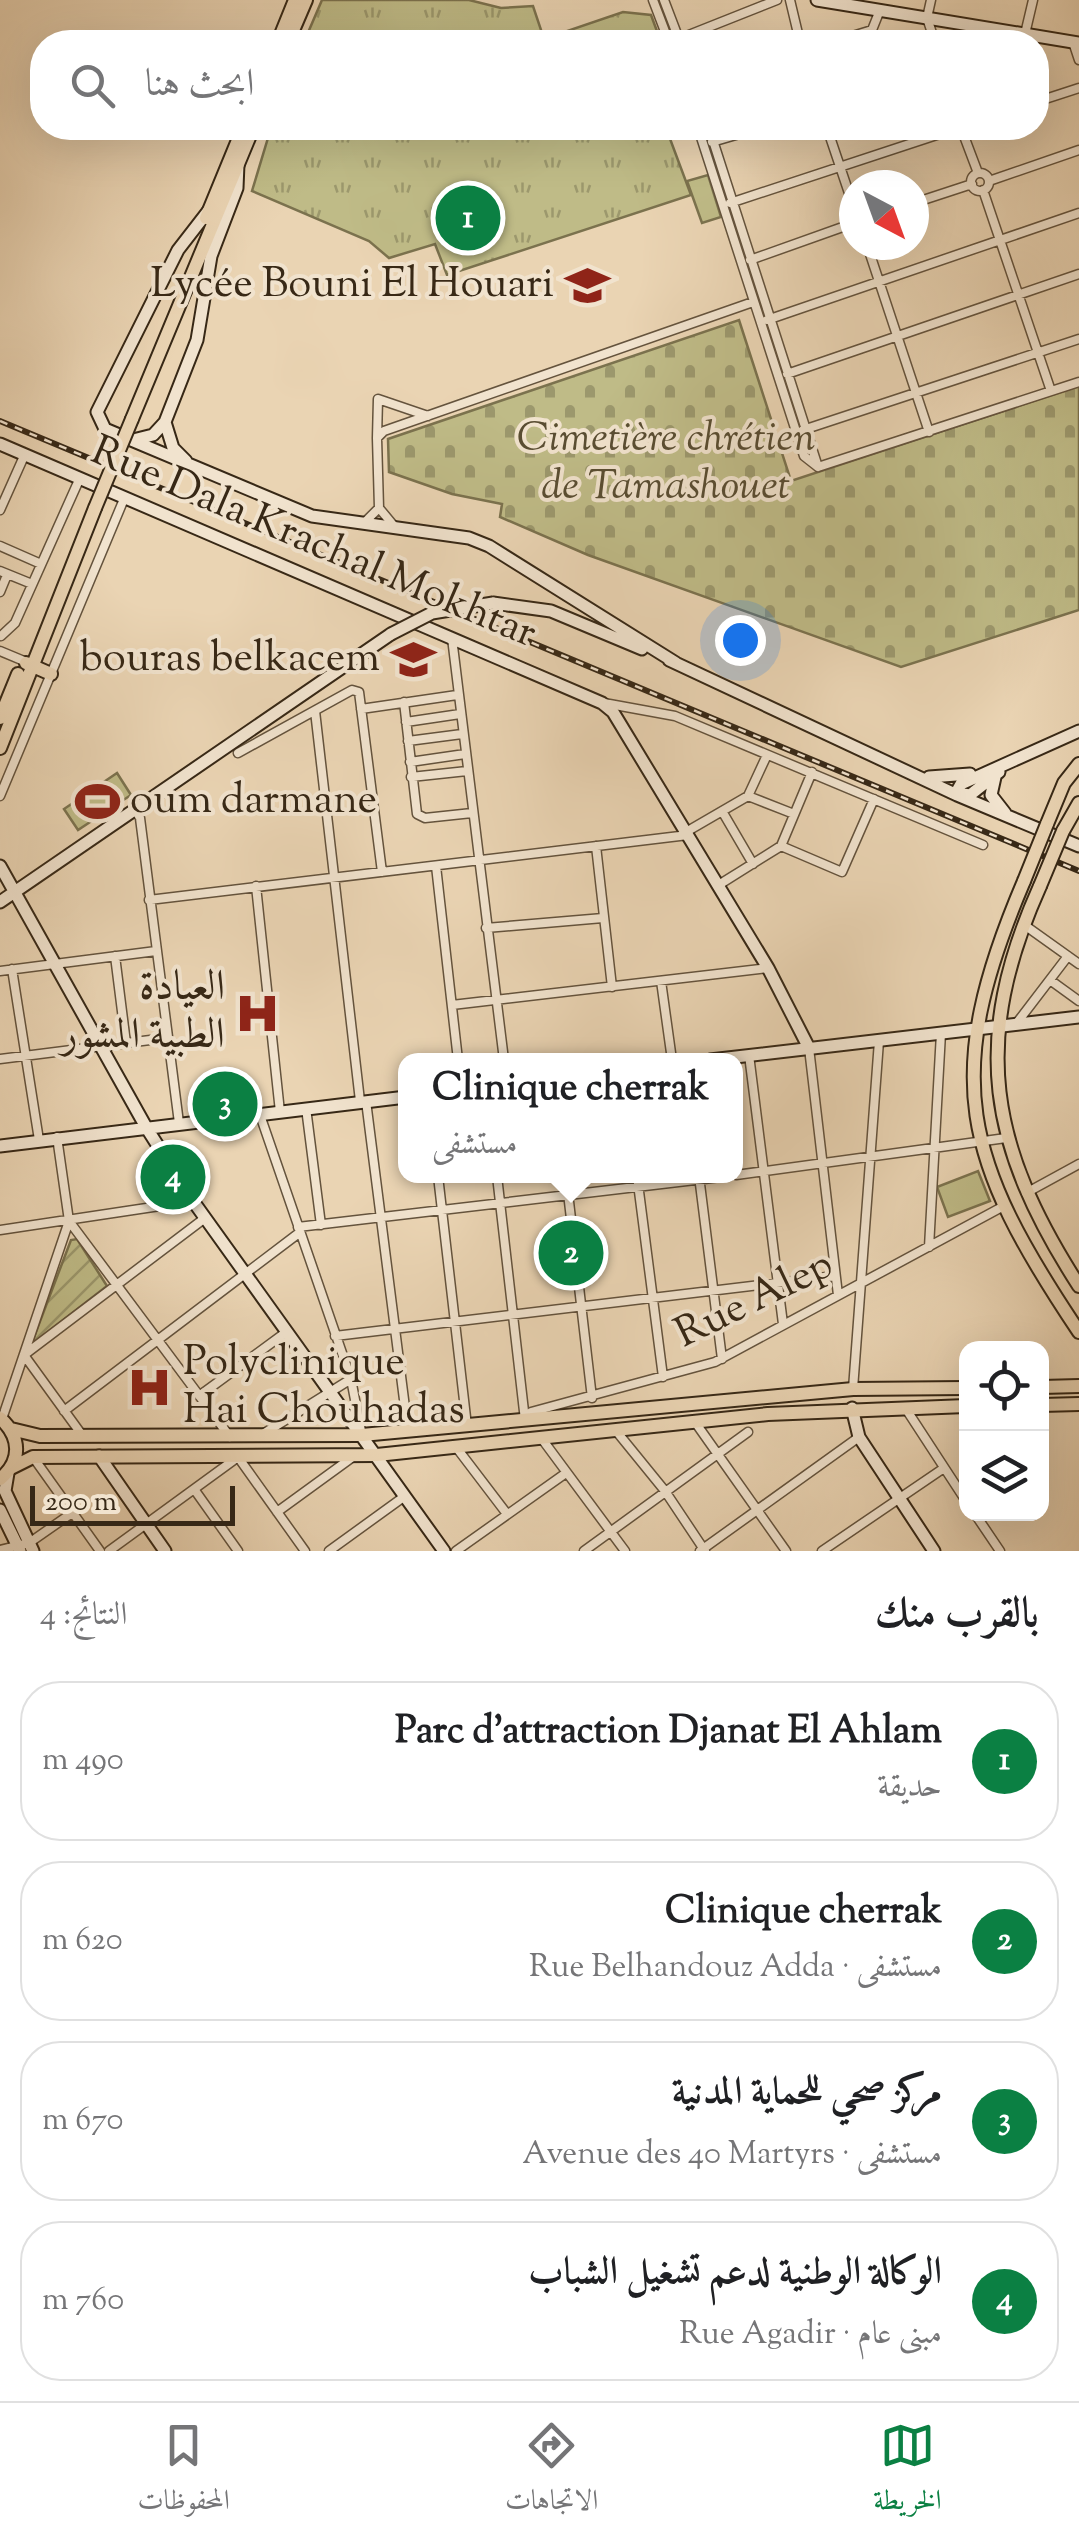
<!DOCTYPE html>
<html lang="ar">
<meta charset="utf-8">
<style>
:root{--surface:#fff;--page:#f6f6f6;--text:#202124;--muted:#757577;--line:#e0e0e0;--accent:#0b8043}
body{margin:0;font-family:"Sorts Mill Goudy",Amiri,serif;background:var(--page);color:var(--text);direction:rtl}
.controls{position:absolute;right:30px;bottom:30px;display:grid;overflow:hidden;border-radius:20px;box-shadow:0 10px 40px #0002}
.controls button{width:90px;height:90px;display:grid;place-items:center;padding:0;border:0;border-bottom:2px solid var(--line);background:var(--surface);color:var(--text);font:50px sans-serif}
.compass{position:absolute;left:839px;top:170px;width:90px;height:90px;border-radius:50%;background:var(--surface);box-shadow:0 10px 40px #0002;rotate:139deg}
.scale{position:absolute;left:30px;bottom:25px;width:205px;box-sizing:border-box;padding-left:10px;border:5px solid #372816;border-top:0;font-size:28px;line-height:35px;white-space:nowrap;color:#372816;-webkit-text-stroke:8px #f1e3ce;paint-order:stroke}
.you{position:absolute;left:740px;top:640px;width:35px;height:35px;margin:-25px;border:8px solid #fff;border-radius:50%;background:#1a73e8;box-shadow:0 0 0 15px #1a73e833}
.badge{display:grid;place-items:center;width:65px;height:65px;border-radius:50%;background:var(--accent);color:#fff;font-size:32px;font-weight:700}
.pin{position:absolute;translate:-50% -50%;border:5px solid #fff;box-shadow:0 2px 10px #0006}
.popup{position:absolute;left:398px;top:1053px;width:345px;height:130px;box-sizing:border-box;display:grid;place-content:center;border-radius:20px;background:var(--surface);filter:drop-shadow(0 2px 8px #0005);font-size:32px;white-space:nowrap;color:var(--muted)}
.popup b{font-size:38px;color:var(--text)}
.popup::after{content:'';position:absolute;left:50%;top:100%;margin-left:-20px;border:20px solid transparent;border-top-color:var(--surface)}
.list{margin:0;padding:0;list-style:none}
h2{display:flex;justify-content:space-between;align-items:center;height:130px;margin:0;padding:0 40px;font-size:42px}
h2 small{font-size:32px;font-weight:400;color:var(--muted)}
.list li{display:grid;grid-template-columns:65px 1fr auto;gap:30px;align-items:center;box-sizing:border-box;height:160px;margin:0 20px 20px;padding:0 20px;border:2px solid var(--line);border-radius:40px}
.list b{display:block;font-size:38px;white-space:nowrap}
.list p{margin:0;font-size:32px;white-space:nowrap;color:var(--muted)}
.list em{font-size:32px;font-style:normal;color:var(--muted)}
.icon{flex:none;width:55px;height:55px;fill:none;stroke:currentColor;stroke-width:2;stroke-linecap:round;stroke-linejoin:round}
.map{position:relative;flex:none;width:1079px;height:1551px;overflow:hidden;direction:ltr}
.search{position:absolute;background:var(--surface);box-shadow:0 10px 40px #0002;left:30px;right:30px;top:30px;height:110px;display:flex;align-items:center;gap:25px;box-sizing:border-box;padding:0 35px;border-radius:40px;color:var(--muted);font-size:38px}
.sheet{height:850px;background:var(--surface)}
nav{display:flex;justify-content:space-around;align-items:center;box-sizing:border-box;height:140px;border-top:2px solid var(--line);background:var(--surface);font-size:28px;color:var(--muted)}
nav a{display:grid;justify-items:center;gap:5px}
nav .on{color:var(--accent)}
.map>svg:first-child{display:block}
.cemetery{fill:url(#cemetery-stones);stroke:#7b724e;stroke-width:2.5}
.park{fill:url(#park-tufts);stroke:#7b724e;stroke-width:2.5}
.garden{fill:url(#garden-furrows);stroke:#7b724e;stroke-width:2.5}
.pitch{fill:#bfbb87;stroke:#7b724e;stroke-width:2.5}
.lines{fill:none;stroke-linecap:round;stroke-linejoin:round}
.street-casing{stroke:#64533d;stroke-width:11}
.secondary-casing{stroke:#372816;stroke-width:15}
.primary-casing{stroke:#372816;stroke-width:16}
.street{stroke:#f1e3ce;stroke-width:8}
.secondary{stroke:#f1e3ce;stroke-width:11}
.primary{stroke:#ead4b3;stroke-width:12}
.rail-casing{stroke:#372816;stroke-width:6}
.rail{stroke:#f1e3ce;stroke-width:2.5;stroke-dasharray:8;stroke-linecap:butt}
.secondary-bridge-casing{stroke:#372816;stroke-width:15;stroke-linecap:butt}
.primary-bridge-casing{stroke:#372816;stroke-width:16;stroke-linecap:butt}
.secondary-bridge{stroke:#f1e3ce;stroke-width:11}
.primary-bridge{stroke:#ead4b3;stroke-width:12}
.labels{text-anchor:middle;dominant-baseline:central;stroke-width:8;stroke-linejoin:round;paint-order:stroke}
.poi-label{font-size:42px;fill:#372816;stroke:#f1e3ce;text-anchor:end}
.park-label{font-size:42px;font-style:italic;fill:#594d32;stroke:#f1e3ce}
.street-label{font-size:42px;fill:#372816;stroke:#f1e3ce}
</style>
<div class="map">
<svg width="1079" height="1551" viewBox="0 0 1079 1551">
<defs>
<pattern id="cemetery-stones" width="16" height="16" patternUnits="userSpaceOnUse" patternTransform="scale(2.5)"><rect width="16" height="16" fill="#bfbb87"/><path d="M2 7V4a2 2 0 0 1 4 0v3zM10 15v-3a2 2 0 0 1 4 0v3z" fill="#9c986d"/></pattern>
<pattern id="park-tufts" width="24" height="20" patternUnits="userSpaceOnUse" patternTransform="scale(2.5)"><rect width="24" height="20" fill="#bfbb87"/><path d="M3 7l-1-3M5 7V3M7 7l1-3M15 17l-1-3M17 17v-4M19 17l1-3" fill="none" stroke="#9c986d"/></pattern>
<pattern id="garden-furrows" width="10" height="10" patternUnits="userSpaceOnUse" patternTransform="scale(2.5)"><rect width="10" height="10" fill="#bfbb87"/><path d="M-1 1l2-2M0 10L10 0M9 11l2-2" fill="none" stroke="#9c986d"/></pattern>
</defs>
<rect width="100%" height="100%" fill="#ead4b3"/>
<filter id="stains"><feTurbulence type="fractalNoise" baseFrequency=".002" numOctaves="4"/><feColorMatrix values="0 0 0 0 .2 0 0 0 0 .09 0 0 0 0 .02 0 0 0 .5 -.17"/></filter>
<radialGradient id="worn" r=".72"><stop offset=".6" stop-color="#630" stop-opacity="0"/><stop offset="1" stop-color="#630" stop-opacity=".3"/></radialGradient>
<!-- cemetery -->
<path class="cemetery" d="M 739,320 L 791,481 L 1079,386 L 1079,610 L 901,667 L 588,555 L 500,517 L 502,504 L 452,494 L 389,472 L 388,439 Z"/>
<!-- park -->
<path class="park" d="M 322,0 L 469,0 L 501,8 L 533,6 L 544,39 L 623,12 L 651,15 L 661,42 L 304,42 Z
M 271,128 L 666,128 L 691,195 L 447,275 L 435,244 L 389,258 L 369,241 L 252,191 Z"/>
<!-- garden -->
<path class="garden" d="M 77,1239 L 107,1286 L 31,1345 L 71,1240 Z"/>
<!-- pitch -->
<path class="pitch" d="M 708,175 L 721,217 L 702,223 L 687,181 Z
M 117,773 L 131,795 L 78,830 L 64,809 Z
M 978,1171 L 990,1201 L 948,1217 L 937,1187 Z"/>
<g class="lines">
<defs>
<path id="street" d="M 653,0 L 669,42
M 664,0 L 680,42
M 790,0 L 800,42
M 931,0 L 927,18 L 935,42
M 1025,34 L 1033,0
M 671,42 L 777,0
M 833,42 L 872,30 L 880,10
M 1073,42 L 1079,60
M 1036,102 L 1079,88
M 698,128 L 804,456 L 818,467
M 709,128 L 818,467
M 827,128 L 854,208
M 961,128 L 978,173
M 712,142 L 760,128
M971 182a9 9 0 1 1 18 0a9 9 0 1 1-18 0Z
M 989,181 L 1079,150
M 983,190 L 1051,391
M 730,203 L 958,128
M 914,203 L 972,184
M 867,245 L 929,432
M 750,260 L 854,223
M 767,320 L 1079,213
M 787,374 L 1079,274
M 803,430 L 1079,339
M 377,438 L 378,399 L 428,416
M 818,467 L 1079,382
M 379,508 L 377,438 L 384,431 L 753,302
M 0,510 L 25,454
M 364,523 L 379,508 L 394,526
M 0,546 L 41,564
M 0,571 L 32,584
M 0,592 L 7,575
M 1,636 L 15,623 L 79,480
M 452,638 L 504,1060
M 0,651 L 24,661
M 404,702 L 417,814 L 425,818 L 472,813
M 604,703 L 675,716 L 983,845
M 361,709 L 457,695
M 315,711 L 360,1101
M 406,722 L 460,714
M 408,741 L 462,734
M 238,753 L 352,690 L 359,692 L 382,872
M 410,762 L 465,754
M 411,777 L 467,771
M 0,796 L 124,499
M 748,796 L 794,814
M 134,808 L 140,818 L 179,1123
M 722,811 L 753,864
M 686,832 L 748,796 L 767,755
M 596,846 L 612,987
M 781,846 L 842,872 L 874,799
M 436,866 L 458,1060
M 256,886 L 280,1112
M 717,886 L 781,846 L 812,772
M 149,900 L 688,835
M 1023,924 L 1079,964
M 486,928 L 603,918
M 115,956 L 126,1043
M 12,969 L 39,1140
M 0,971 L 156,951
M 1050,980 L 1079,1001
M 661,981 L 672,1060
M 452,1005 L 768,968
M 1016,1024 L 1068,956
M 809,1048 L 838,1295
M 749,1055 L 783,1324
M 0,1059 L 166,1038
M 366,1101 L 408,1431
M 306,1108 L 321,1225
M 260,1115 L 351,1379 L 361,1431
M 736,1175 L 1006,1138
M 438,1176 L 467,1426
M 497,1176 L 525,1420
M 566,1176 L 592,1398
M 637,1176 L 663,1377
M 699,1176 L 722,1359
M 1026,1193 L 1079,1164
M 69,1221 L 230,1437
M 298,1227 L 729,1176
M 0,1230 L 193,1201
M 929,1247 L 941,1033
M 335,1336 L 835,1276
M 853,1389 L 879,1041
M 199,1396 L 285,1333
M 906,1409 L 966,1501
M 64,1411 L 299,1233
M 2,1419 L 69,1221 L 57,1137
M 525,1420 L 531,1412 L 715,1362 L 1002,1207
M 695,1422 L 786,1551
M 617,1432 L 665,1491 L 705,1551
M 263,1434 L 351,1379
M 82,1435 L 24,1355 L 205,1218
M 542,1439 L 625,1551
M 456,1447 L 507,1514
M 33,1457 L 100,1551
M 194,1489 L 238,1551
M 277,1512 L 354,1456
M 975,1514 L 1000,1551
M 0,1550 L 29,1543 L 72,1513
M 109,1551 L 238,1457 L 305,1551
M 329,1551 L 405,1496
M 456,1551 L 566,1473
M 584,1551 L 748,1432
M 700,1551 L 859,1437
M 822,1551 L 944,1468"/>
<path id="secondary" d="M 817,0 L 1079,43
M 209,210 L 178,250 L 97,412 L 105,429 L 312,516 L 469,538 L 489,546 L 676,663
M 133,440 L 153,435 L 165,422
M 0,444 L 602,703 L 613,712 L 768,968 L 809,1048
M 186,461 L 173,448 L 165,422 L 197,340 L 211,256 L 237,188 L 238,164
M 493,603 L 551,611 L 642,649
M 669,660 L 957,795 L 1079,846
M 999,772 L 970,795 L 956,793 L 961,784 L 1079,731
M 929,777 L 970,774
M 995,777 L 991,795 L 1005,813
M 0,866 L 146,1127 L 193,1201 L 444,1551
M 0,902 L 391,634
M 710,1060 L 1079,1017
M 0,1146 L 406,1097
M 852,1408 L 859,1437 L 934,1551
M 99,1456 L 165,1551
M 8,1473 L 5,1491 L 33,1551
M 0,1510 L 20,1551"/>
<path id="primary" d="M 278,42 L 295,0
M 288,42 L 306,0
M 206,218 L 243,128
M 132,419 L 253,128
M 26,663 L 51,674
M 0,718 L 18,674
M 0,748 L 95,508
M 1047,824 L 1064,783 L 1079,764
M 1063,831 L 1079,803
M 1024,881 C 940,1078 963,1159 1079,1332
M 1040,886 C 970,1042 989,1146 1079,1286
M 1042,1387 L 1079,1386
M 1042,1405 L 1079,1404
M 0,1418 C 21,1437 22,1461 0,1479
M 11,1429 L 40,1436 L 362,1435 L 853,1389 L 966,1388
M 11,1468 L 33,1457 L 377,1455 L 768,1414 L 966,1406"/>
</defs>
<!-- street casing -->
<use href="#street" class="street-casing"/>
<!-- secondary casing -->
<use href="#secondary" class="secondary-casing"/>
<!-- primary casing -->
<use href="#primary" class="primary-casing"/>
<!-- street -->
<use href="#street" class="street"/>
<!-- secondary -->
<use href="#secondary" class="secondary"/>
<!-- primary -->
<use href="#primary" class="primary"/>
<defs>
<path id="rail" d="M 0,421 L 1079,871"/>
</defs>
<!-- rail casing -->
<use href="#rail" class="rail-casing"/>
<!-- rail -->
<use href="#rail" class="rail"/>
<defs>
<path id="secondary-bridge" d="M 391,634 L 432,613 L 493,603"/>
<path id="primary-bridge" d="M 95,508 L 132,419
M 1024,881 L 1047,824
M 1040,886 L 1063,831"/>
</defs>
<!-- secondary-bridge casing -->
<use href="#secondary-bridge" class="secondary-bridge-casing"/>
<!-- primary-bridge casing -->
<use href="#primary-bridge" class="primary-bridge-casing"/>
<!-- secondary-bridge -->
<use href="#secondary-bridge" class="secondary-bridge"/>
<!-- primary-bridge -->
<use href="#primary-bridge" class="primary-bridge"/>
</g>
<!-- icons -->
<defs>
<symbol id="school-bare" viewBox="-9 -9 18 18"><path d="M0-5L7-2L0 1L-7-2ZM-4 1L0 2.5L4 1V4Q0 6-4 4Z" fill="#8f2418" stroke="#f1e3ce" stroke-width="2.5" paint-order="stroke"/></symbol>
<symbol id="stadium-bare" viewBox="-9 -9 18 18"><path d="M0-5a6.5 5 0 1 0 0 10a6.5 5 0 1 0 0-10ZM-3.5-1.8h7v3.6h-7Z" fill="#8f2418" stroke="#f1e3ce" stroke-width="2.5" paint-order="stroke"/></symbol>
<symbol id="hospital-bare" viewBox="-9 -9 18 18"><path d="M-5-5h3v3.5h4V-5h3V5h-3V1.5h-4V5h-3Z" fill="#8f2418" stroke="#f1e3ce" stroke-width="2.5" paint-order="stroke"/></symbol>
</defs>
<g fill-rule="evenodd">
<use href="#school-bare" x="556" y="254" width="63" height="63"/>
<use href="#school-bare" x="382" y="628" width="63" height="63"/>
<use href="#stadium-bare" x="66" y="770" width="63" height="63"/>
<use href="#hospital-bare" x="226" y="982" width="63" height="63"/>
<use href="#hospital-bare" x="118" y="1356" width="63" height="63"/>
</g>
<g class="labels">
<!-- poi labels -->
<g class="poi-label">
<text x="554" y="286">Lycée Bouni El Houari</text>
<text x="380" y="660">bouras belkacem</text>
<text x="130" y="802" text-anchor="start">oum darmane</text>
<text x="225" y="989">العيادة<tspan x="225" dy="48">الطبية المشور</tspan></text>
<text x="183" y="1364" text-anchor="start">Polyclinique<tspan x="183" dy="48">Hai Chouhadas</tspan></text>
</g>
<!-- park labels -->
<g class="park-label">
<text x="666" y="440">Cimetière chrétien<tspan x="666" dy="48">de Tamashouet</tspan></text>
</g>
<!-- street labels -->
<g class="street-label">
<text transform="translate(313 544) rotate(23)">Rue Dala Krachal Mokhtar</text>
<text transform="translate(755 1301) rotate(-26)">Rue Alep</text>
</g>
</g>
<rect width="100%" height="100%" filter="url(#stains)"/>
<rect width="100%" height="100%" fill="url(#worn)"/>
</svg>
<div class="controls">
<button><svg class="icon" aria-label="locate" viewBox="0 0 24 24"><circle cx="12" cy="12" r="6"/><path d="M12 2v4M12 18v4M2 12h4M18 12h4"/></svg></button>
<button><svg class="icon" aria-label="layers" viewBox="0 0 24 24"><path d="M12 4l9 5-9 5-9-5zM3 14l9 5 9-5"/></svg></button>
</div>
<svg class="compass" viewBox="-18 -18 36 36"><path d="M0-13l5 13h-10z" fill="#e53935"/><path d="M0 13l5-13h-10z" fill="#757577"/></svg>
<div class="scale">200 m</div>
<div class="you"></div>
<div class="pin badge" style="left:468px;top:218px">1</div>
<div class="pin badge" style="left:571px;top:1253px">2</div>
<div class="popup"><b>Clinique cherrak</b>مستشفى</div>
<div class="pin badge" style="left:225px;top:1104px">3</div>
<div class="pin badge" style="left:173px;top:1177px">4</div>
<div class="search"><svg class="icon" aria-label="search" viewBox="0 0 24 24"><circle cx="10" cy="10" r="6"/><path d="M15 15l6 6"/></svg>ابحث هنا</div>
</div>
<section class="sheet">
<h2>بالقرب منك<small>النتائج: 4</small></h2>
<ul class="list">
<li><span class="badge">1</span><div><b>Parc d'attraction Djanat El Ahlam</b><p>حديقة</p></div><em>490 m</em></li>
<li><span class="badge">2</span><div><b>Clinique cherrak</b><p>مستشفى · Rue Belhandouz Adda</p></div><em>620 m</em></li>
<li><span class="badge">3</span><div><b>مركز صحي للحماية المدنية</b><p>مستشفى · Avenue des 40 Martyrs</p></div><em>670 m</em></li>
<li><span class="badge">4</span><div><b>الوكالة الوطنية لدعم تشغيل الشباب</b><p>مبنى عام · Rue Agadir</p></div><em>760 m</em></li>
</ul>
</section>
<nav>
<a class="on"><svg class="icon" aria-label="map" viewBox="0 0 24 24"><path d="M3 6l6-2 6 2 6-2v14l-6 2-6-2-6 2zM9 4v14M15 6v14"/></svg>الخريطة</a>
<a><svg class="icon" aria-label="directions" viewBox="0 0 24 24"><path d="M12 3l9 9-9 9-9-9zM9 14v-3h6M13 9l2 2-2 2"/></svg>الاتجاهات</a>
<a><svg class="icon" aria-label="saved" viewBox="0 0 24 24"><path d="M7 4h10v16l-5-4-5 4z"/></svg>المحفوظات</a>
</nav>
